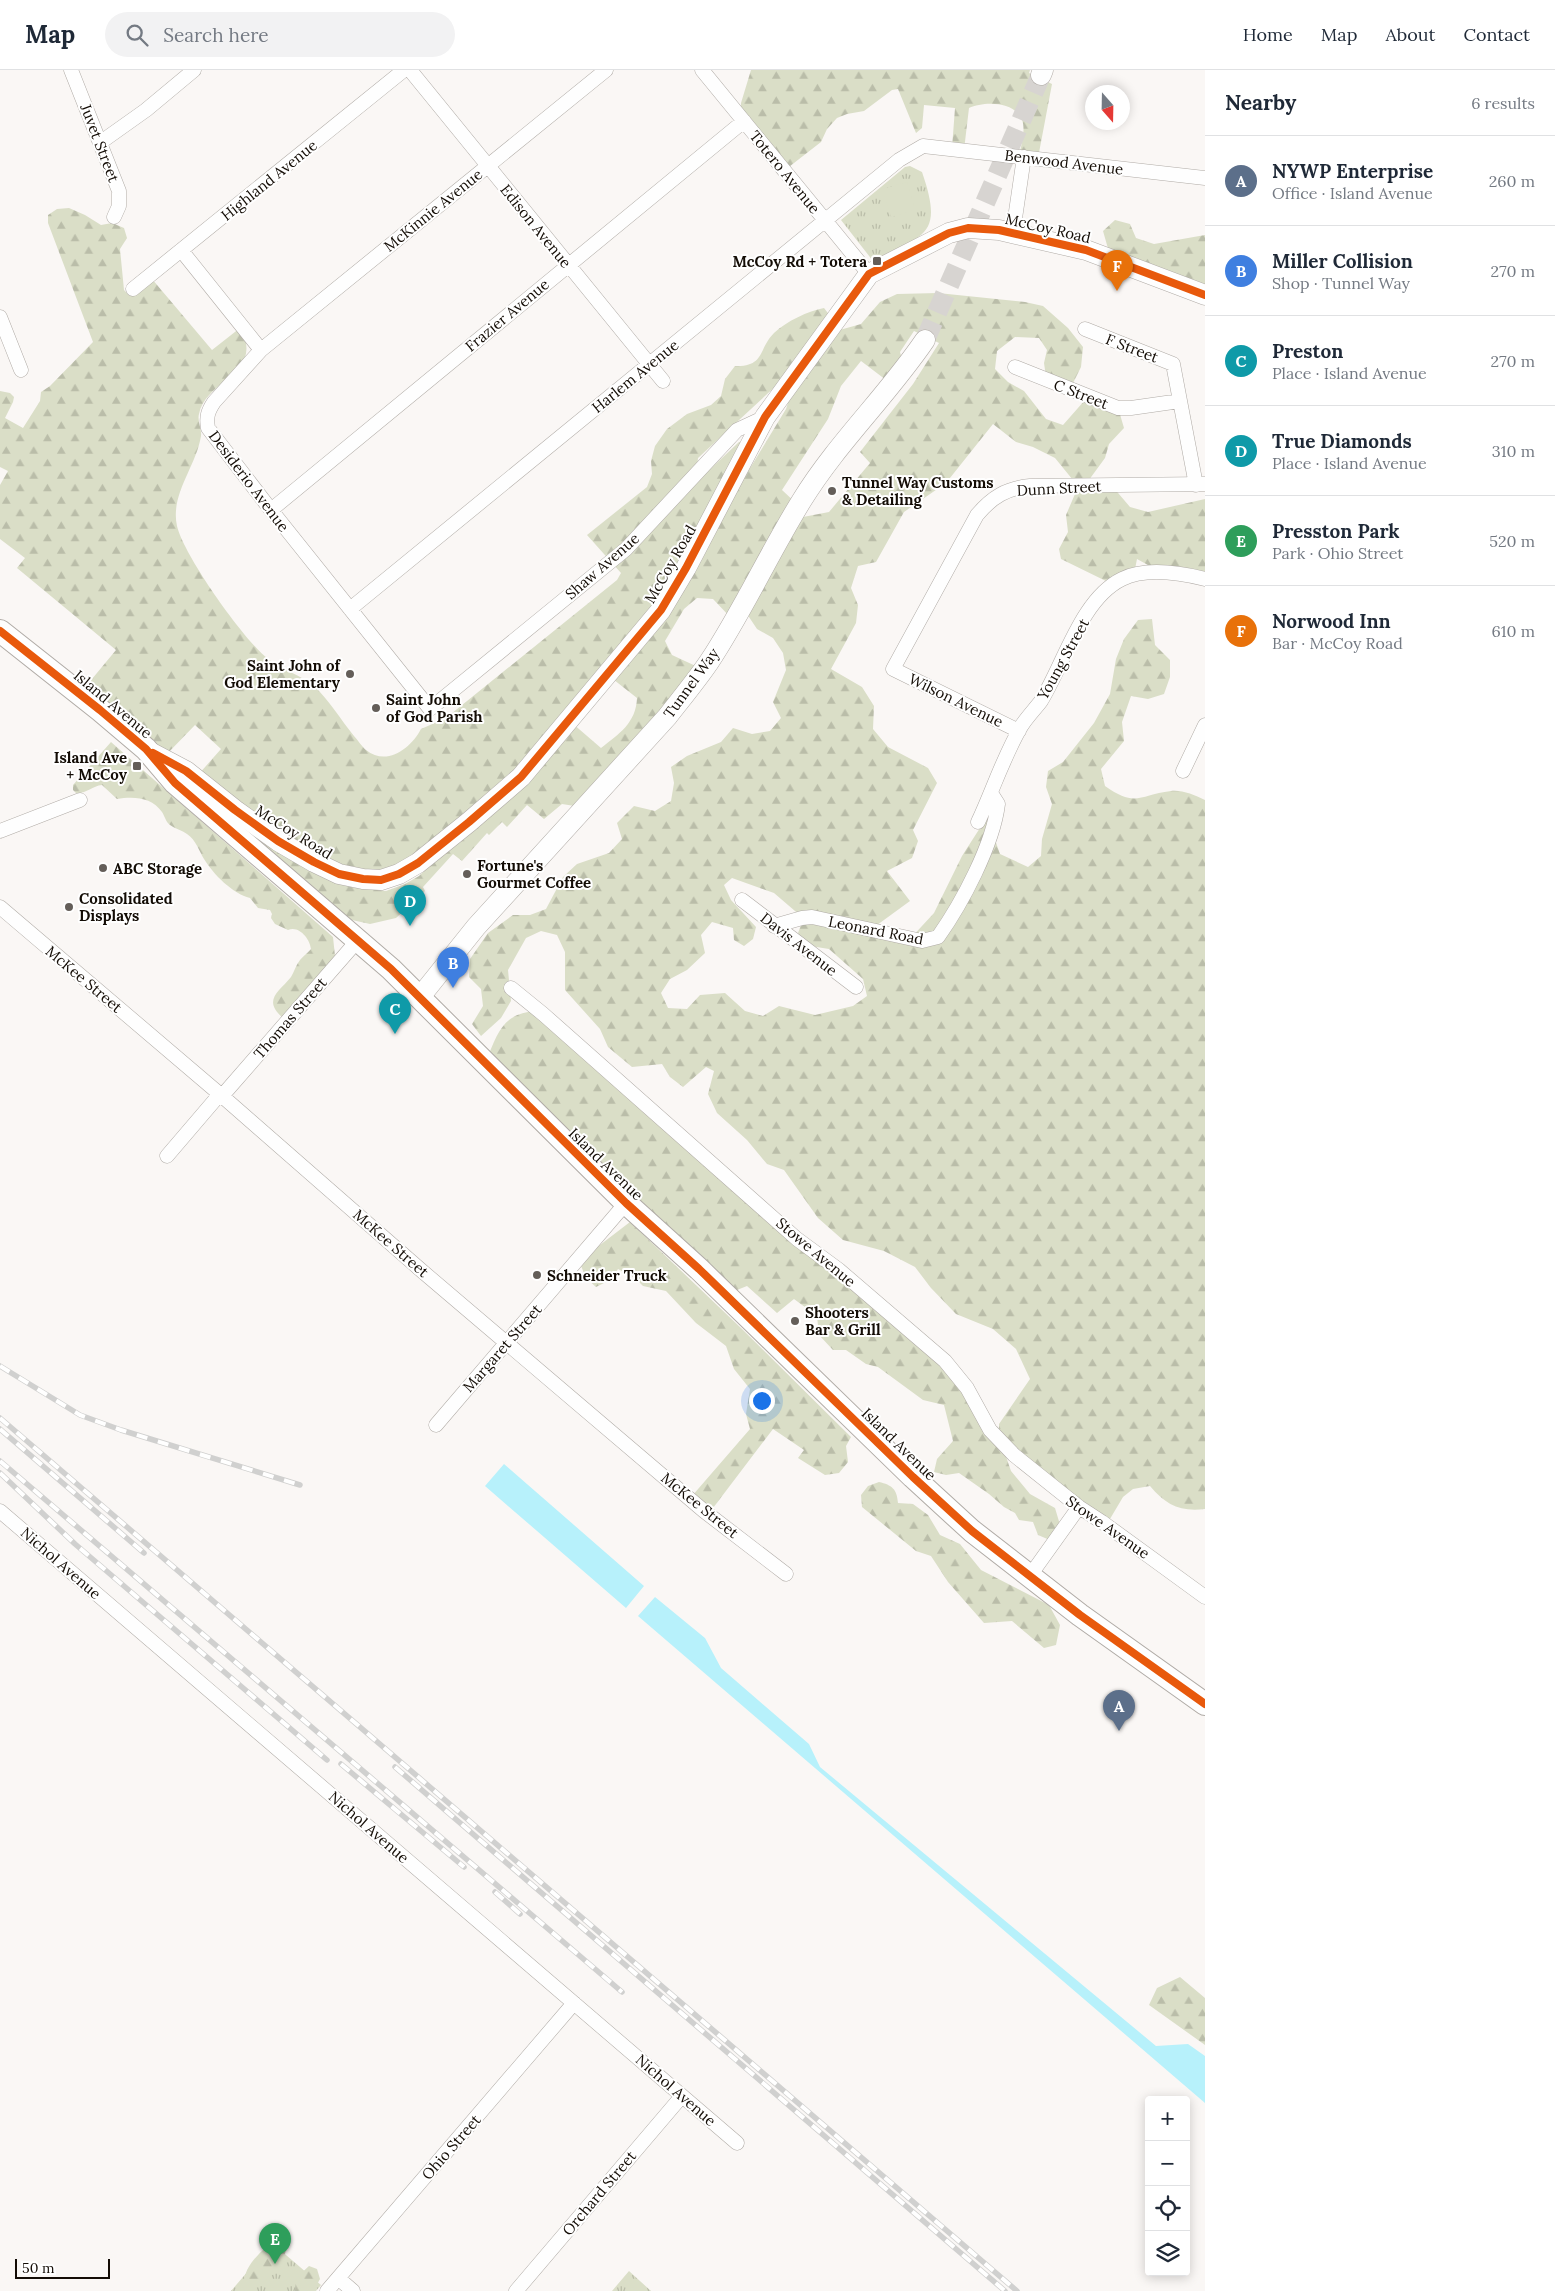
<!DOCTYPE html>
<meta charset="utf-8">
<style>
:root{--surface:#fff;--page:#f2f2f3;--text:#1f2937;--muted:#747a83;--line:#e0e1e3;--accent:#645e59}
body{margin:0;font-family:Lora,serif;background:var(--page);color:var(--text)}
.controls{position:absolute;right:15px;bottom:15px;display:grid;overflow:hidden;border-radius:5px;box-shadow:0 2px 12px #0003}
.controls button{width:45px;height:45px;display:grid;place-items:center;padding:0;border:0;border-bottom:1px solid var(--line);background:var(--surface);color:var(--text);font:25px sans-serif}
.compass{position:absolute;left:1085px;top:15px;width:45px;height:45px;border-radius:50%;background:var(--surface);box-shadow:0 2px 12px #0003;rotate:160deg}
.scale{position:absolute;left:15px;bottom:12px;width:95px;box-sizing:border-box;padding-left:5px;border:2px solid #130c05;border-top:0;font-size:14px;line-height:18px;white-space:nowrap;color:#130c05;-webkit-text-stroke:4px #fff;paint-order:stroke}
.you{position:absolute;left:761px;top:1330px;width:18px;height:18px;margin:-12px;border:4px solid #fff;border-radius:50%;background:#1a73e8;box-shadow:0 0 0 8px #1a73e833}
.badge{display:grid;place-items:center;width:32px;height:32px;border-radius:50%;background:var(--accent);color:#fff;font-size:16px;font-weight:700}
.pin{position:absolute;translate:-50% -41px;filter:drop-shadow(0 1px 2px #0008)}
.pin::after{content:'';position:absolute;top:26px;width:18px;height:15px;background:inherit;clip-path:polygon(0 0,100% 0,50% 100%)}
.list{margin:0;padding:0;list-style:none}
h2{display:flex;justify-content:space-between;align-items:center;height:65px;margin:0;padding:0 20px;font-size:21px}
h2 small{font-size:16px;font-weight:400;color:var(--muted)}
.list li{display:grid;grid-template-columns:32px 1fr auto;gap:15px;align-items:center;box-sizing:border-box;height:90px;padding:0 20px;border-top:1px solid var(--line)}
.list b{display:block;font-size:19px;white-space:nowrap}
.list p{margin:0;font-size:16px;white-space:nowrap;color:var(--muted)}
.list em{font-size:16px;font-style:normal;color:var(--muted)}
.icon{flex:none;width:28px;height:28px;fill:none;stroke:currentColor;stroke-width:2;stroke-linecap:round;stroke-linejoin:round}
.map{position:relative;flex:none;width:1205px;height:2221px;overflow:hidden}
header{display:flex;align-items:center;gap:30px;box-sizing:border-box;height:70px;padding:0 25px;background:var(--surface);border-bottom:1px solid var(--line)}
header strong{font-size:24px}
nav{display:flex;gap:28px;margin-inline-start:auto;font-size:18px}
.search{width:350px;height:45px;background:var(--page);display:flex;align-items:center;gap:12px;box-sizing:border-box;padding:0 18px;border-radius:28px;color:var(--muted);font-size:19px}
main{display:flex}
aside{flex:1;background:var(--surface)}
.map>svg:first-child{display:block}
.grass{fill:url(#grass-tufts)}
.forest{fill:url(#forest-firs)}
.pitch{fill:#dadec7}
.water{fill:#b7f1fb}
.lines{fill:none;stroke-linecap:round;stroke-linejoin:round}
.secondary-tunnel{stroke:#d7d4d1;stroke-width:20;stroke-dasharray:20 10;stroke-linecap:butt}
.street-casing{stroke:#b0aba6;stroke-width:15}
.secondary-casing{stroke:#b0aba6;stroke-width:21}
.primary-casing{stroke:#b0aba6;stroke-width:24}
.street{stroke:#fefefe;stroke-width:14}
.secondary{stroke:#fefefe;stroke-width:20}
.primary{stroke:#fefefe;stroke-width:22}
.rail-casing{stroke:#d0d0cf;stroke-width:5.5}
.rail{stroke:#fff;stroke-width:4;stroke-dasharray:11;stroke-linecap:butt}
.cycleway-casing{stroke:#fff;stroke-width:11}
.cycleway{stroke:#e8590c;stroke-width:8}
.poi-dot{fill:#645e59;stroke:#fff;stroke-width:2}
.labels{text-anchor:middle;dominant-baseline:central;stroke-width:4;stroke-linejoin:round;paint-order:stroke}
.street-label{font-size:15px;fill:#130c05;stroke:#fff}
.poi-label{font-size:15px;font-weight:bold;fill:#130c05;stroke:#fff;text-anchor:start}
</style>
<header>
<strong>Map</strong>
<div class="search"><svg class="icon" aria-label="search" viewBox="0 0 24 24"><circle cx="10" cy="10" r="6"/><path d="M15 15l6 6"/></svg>Search here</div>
<nav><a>Home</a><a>Map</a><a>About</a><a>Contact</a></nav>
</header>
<main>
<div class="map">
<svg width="1205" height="2221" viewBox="0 0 1205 2221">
<defs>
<pattern id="grass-tufts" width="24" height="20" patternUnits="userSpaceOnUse" patternTransform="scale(1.25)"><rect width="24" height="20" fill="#dadec7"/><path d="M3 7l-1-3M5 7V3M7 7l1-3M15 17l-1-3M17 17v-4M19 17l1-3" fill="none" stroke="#babda9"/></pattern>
<pattern id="forest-firs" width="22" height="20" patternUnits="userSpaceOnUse" patternTransform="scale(1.25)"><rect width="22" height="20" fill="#dadec7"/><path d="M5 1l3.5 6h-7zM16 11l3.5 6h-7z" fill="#babda9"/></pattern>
</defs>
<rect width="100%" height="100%" fill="#faf7f5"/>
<!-- grass -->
<path class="grass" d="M 910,96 L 922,102 C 944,166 925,164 873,191 L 841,150 L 905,97 Z
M 272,2173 L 321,2215 L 316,2221 L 231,2221 Z
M 629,2201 L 651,2221 L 612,2221 Z"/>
<!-- forest -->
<path class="forest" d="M 751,0 L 1030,0 L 1029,3 L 1052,14 L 1038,88 L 1019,86 C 1021,76 1026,60 1022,50 C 1015,31 984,31 969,38 L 964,80 L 952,78 L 955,38 L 924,35 L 922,58 L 916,63 L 898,19 L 892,20 L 864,41 L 847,44 L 837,48 L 827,59 L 821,72 L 785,100 L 741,44 L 741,33 Z
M 69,138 L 85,145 L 101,155 L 112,153 L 124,158 L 127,168 L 120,179 L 124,220 L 130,226 L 152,209 L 212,280 L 240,258 C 266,303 206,309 199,344 C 197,351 202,359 201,366 C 196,397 170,424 177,456 C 184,486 244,570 268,589 C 282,600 301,605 314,616 C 329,630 341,650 354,666 C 358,670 362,677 366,680 C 387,697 411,678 421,659 L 446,648 L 617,510 L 621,503 L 587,465 L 647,417 L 652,404 L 651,391 L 655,376 L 667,359 L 687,344 L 711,335 L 721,326 L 725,309 L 735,296 C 765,297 758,279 774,263 C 787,251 808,241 824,238 L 831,247 L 779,313 L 698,388 L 697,398 L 705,404 L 739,372 L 750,371 L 696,481 L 524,702 L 386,805 L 312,788 L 198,705 L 221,679 L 195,655 L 166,685 L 82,621 L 116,580 L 17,498 L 25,488 L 0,469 L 0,415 L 8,401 L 0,397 L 0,321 L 10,323 L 14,327 L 13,332 L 5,348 L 23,358 L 40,331 L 41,322 L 50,316 L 93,272 L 48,153 L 48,145 L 57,139 Z
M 1115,150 L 1130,154 L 1136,168 L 1154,174 L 1205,165 L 1205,225 L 1111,189 L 1103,161 Z
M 938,223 L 1025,232 L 1043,236 L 1068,258 L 1083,277 L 1081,297 L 1071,317 L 1046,307 L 1044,293 L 1047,280 L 1039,268 L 1015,267 L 997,281 L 995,299 L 1008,312 L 1024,321 L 1046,349 L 1063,355 L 1085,330 L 1119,341 L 1124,358 L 1109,374 L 1105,388 L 1086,414 L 1077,415 L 1055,388 L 1033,377 L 1016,372 L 993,354 L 946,413 L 904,442 L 876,492 L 858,496 L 851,518 L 858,535 L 856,553 L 831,599 L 862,617 L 874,636 L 873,659 L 888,677 L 928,698 L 937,713 L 913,760 L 918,771 L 912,788 L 887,801 L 910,831 L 873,858 L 802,847 L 774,823 L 732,808 L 724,815 L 731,830 L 756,857 L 753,869 L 744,876 L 734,870 L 733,858 L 712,852 L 701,865 L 705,883 L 687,900 L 670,909 L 661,923 L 668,938 L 687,939 L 700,925 L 725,923 L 745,941 L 763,946 L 779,936 L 815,945 L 853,936 L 867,926 L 863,909 L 829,879 L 804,875 L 798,863 L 803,850 L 909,870 L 934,843 L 962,786 L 987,747 L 1000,784 L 1028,797 L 1041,786 L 1042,769 L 1052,734 L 1046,717 L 1048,701 L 1063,692 L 1094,653 L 1110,624 L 1116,589 L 1124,569 L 1138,550 L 1152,549 L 1155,575 L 1170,590 L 1170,607 L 1164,624 L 1148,629 L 1131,626 L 1122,652 L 1124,671 L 1101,699 L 1105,716 C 1136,738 1139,725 1171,721 C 1183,720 1194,725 1205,730 L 1205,1439 C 1180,1442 1166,1435 1150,1416 L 1133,1419 L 1123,1427 L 1107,1454 L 1079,1437 L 999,1363 L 999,1354 L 1030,1309 L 1016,1279 L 993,1259 L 956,1244 L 931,1218 L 915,1197 L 884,1181 L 843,1170 L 818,1148 L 784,1100 L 767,1094 L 747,1070 L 717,1043 L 708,1024 L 714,1001 L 706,997 L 683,1017 L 670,1007 L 662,994 L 632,997 L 608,977 L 600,959 L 565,920 L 565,882 L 557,865 L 541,861 L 526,868 L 508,900 L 511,931 L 501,948 L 481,966 L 472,954 L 483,936 L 481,919 L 469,907 L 470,889 L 488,863 L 513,845 L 530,845 L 546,839 L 563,807 L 577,794 L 609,783 L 622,769 L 617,753 L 634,736 L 655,741 L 671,731 L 674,713 L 671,697 L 687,686 L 721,672 L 733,658 L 752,664 L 770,661 L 781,648 L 773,632 L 786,600 L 783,583 L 773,568 L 757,559 L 743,538 L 803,447 L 829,442 L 870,393 L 860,382 L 913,314 L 939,273 L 914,261 L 900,282 L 904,297 L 890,313 L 861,291 L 841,316 L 828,349 L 782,420 L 797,434 L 731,548 L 713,529 L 697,528 L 684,539 L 665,571 L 672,585 L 700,598 L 581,737 L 562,734 L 544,749 L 527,735 L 507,757 L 502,752 L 489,765 L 487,763 L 462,791 L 453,784 L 423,817 L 425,821 L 396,848 L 370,854 L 343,848 L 267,783 L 261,769 L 351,817 L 386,821 L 405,814 L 419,806 L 572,653 L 601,678 C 619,664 636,653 637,628 L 609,606 L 699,482 L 786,339 L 797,305 L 829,263 L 861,254 L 880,232 L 897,224 Z
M 1078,417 L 1113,417 L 1130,437 L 1148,442 L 1205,429 L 1205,507 L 1157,500 L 1137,489 L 1134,504 L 1112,514 L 1061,489 L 1059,479 L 1068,462 L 1066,445 Z
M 111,672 L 333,867 L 335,886 L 331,894 L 283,948 C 262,930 279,922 291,907 C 294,902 296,895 300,890 C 303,886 308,883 311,879 C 310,869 299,855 288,860 L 275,854 L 271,848 L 272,844 L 270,840 L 258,838 L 250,828 C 233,824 213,804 204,789 C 199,781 196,770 187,764 C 182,760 175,759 170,755 C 166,752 165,747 162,742 C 152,727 133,726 117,729 L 102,715 C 92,716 86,724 76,723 L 73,720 L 73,715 Z
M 537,941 L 944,1293 L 1003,1378 L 1011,1401 L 1030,1424 L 1055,1438 L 1061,1458 L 1052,1471 L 1038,1465 L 1033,1452 L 1019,1450 L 1015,1443 L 1004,1437 L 989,1424 L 959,1403 L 946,1405 L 934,1402 L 937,1389 L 953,1371 L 944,1335 L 923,1330 L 878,1297 L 866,1294 L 846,1280 L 833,1280 L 819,1265 L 817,1246 L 794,1229 L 777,1243 L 747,1216 L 727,1224 L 486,991 C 498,963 502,943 537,941 Z
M 630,1152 L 741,1258 L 851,1367 L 846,1376 L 848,1392 L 839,1403 L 825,1405 L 798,1388 L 804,1380 L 773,1359 L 710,1442 L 692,1426 L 750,1359 L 746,1344 L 750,1319 L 734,1299 L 726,1276 L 696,1253 L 666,1221 L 643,1216 L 635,1208 L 618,1199 L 612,1209 L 596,1217 L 586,1208 L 579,1191 Z
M 879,1412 C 892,1415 897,1419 898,1433 L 913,1434 L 928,1445 L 940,1465 L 960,1474 L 981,1500 L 1049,1535 L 1060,1555 L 1056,1575 L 1044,1578 L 1012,1551 L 984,1553 L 948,1512 L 931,1486 L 916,1481 L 862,1437 L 861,1425 L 868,1416 Z
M 1180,1907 L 1205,1928 L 1205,1975 L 1149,1935 L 1157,1918 Z
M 279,2166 L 289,2174 L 282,2191 L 253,2221 L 245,2221 C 239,2197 263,2180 279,2166 Z
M 309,2196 L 317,2199 L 320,2209 L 315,2218 L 315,2221 L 295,2221 L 296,2208 Z"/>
<!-- pitch -->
<path class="pitch" d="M 907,112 L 915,140 L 891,147 L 882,119 Z"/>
<!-- water -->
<path class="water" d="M 504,1394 L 644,1516 L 626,1538 L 485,1416 Z
M 655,1527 L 705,1568 L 721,1598 L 809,1674 L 820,1697 L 1156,1976 L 1188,1974 L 1205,1986 L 1205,2033 L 638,1546 Z"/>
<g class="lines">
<!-- secondary-tunnel -->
<path class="secondary-tunnel" d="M 925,270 L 1041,5"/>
<defs>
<path id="street" d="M 71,0 L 119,121 L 119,136 L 114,147
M 410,0 L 663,311
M 606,0 L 261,280 L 214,332 C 208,341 206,347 208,358 L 271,440 L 430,639 L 626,479 L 737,360 L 765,347
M 702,0 L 869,204
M 101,72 L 146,40 L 194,0
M 1013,162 L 1024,87
M 181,180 L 261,280
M 133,219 L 404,0
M 0,247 L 21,300
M 1085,259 L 1173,294 L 1196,415
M 1015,297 L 1118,338 L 1131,338 L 1180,331
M 271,440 L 744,51
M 350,539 L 899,90 L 923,76 L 1205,108
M 1019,661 L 893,599 L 977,445 C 992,427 1007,418 1030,416 L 1205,414
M 1183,701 L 1205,655
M 978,752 C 993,720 1004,685 1022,655 C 1028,646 1035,639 1041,631 C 1064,594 1081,529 1122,509 C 1146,497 1181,503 1205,509
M 0,761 L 80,730
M 742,830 L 856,917
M 0,837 L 222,1026 L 422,1201 L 704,1441 L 786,1504
M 774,856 L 802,848 L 812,847 L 922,871 L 938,867 C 962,833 993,775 998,734 L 991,723
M 511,918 L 543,944 L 797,1169 L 839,1200 L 945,1291 L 967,1318 L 990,1360 L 1014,1385 L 1079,1437 L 1102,1452 L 1205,1527
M 222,1026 L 358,870
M 167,1086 L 220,1024
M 436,1355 L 626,1133
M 0,1441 L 737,2073
M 1029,1507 L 1079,1437
M 338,2208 L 353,2221
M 327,2221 L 574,1933
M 516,2221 L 682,2026"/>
<path id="secondary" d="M 1041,5 L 1043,0
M 150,682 L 186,701 L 235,740 L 278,771 L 314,792 L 339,804 L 363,809 L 381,810 L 399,804 L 418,793 L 469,752 L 521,707 L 661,540 L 686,498 L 765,347 L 869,204 L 949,163 L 968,158 L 999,160 L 1086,180 L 1205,225
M 420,927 L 476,857 L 667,647 C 681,629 696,611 709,592 C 743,541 769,483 802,430 C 837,373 887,326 925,270"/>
<path id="primary" d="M 0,561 L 100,640 L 146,679 L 175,713 L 391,899 L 626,1133 L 699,1199 L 913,1407 L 972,1461 L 1080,1545 L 1205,1634"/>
</defs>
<!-- street casing -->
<use href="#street" class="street-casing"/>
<!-- secondary casing -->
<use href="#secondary" class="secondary-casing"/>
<!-- primary casing -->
<use href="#primary" class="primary-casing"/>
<!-- street -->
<use href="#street" class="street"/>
<!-- secondary -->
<use href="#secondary" class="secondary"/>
<!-- primary -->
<use href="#primary" class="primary"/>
<defs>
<path id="rail" d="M 0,1296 L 80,1345 L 121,1360 L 300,1415
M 0,1348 L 1017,2221
M 0,1359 L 144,1483
M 0,1391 L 622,1922
M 0,1403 L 75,1474 L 327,1690
M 341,1694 L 464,1797
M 395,1697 L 1005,2221
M 495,1822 L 520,1844"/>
</defs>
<!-- rail casing -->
<use href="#rail" class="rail-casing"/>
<!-- rail -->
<use href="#rail" class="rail"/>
<defs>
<path id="cycleway" d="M 0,561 L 100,640 L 146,679 L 175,713 L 391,899 L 626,1133 L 699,1199 L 913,1407 L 972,1461 L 1080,1545 L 1205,1634
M 153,683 L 186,701 L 235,740 L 278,771 L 314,792 L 339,804 L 363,809 L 381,810 L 399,804 L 418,793 L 469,752 L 521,707 L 661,540 L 686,498 L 765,347 L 869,204 L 949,163 L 968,158 L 999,160 L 1086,180 L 1205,225"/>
</defs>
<!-- cycleway casing -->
<use href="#cycleway" class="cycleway-casing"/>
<!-- cycleway -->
<use href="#cycleway" class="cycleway"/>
</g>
<!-- markers -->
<g class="poi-dot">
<rect x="872" y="186" width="10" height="10" rx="2.5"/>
<circle cx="832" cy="421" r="5"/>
<circle cx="350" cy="604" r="5"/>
<circle cx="376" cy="638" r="5"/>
<rect x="132" y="691" width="10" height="10" rx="2.5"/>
<circle cx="103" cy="798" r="5"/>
<circle cx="467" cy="804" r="5"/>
<circle cx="69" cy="837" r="5"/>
<circle cx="537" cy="1205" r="5"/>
<circle cx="795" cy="1251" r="5"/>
</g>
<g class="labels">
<!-- street labels -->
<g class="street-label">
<text transform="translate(100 73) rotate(69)">Juvet Street</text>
<text transform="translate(1064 92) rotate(7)">Benwood Avenue</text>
<text transform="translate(785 102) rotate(51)">Totero Avenue</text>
<text transform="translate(269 110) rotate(-39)">Highland Avenue</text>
<text transform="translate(433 140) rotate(-39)">McKinnie Avenue</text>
<text transform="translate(536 156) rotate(51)">Edison Avenue</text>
<text transform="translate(1048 158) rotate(13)">McCoy Road</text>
<text transform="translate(507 245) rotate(-40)">Frazier Avenue</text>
<text transform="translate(1132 278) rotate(21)">F Street</text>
<text transform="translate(635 306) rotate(-39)">Harlem Avenue</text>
<text transform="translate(1081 324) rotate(21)">C Street</text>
<text transform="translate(249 411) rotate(53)">Desiderio Avenue</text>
<text transform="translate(1059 418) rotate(-3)">Dunn Street</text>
<text transform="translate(670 494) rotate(-60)">McCoy Road</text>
<text transform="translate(602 496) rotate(-41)">Shaw Avenue</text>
<text transform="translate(1063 589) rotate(-61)">Young Street</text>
<text transform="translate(691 613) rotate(-54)">Tunnel Way</text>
<text transform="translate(956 630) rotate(26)">Wilson Avenue</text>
<text transform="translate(113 634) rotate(40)">Island Avenue</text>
<text transform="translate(294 762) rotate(32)">McCoy Road</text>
<text transform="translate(876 860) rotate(11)">Leonard Road</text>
<text transform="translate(799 874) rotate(38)">Davis Avenue</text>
<text transform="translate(84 909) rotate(40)">McKee Street</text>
<text transform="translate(290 948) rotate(-49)">Thomas Street</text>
<text transform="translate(606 1094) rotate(44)">Island Avenue</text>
<text transform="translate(391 1173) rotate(41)">McKee Street</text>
<text transform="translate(816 1182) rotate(40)">Stowe Avenue</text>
<text transform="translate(502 1278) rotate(-49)">Margaret Street</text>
<text transform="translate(899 1374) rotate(44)">Island Avenue</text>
<text transform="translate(700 1435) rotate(39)">McKee Street</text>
<text transform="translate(1108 1457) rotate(35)">Stowe Avenue</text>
<text transform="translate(61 1493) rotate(41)">Nichol Avenue</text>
<text transform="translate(369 1757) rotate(41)">Nichol Avenue</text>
<text transform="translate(676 2020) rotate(41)">Nichol Avenue</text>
<text transform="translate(451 2077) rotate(-49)">Ohio Street</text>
<text transform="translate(599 2123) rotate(-50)">Orchard Street</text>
</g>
<!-- poi labels -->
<g class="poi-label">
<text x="867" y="191" text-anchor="end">McCoy Rd + Totera</text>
<text x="842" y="412">Tunnel Way Customs<tspan x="842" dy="17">&amp; Detailing</tspan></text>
<text x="340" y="595" text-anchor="end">Saint John of<tspan x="340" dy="17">God Elementary</tspan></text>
<text x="386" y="629">Saint John<tspan x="386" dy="17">of God Parish</tspan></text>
<text x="127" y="687" text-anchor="end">Island Ave<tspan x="127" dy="17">+ McCoy</tspan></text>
<text x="477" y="795">Fortune's<tspan x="477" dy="17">Gourmet Coffee</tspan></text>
<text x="113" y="798">ABC Storage</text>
<text x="79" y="828">Consolidated<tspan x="79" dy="17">Displays</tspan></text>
<text x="547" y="1205">Schneider Truck</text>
<text x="805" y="1242">Shooters<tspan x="805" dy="17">Bar &amp; Grill</tspan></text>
</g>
</g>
</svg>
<div class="controls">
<button>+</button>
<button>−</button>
<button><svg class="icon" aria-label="locate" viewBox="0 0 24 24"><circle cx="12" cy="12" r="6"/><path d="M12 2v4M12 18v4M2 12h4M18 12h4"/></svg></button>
<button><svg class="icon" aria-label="layers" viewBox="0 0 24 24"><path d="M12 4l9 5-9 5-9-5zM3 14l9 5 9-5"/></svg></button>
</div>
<svg class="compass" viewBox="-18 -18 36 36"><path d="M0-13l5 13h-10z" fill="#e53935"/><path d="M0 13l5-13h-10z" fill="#747a83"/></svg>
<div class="scale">50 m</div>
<div class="you"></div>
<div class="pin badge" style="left:1119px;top:1661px;background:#5c6f8a">A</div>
<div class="pin badge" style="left:453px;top:918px;background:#3f7fe0">B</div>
<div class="pin badge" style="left:395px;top:964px;background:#0f9aa8">C</div>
<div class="pin badge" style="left:410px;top:856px;background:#0f9aa8">D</div>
<div class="pin badge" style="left:275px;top:2194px;background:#2e9e5b">E</div>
<div class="pin badge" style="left:1117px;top:221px;background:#e8710a">F</div>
</div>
<aside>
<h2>Nearby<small>6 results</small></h2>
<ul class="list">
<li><span class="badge" style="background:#5c6f8a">A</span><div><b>NYWP Enterprise</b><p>Office · Island Avenue</p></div><em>260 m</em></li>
<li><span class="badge" style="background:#3f7fe0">B</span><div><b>Miller Collision</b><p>Shop · Tunnel Way</p></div><em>270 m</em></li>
<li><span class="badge" style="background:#0f9aa8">C</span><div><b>Preston</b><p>Place · Island Avenue</p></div><em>270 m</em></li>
<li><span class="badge" style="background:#0f9aa8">D</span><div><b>True Diamonds</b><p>Place · Island Avenue</p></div><em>310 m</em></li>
<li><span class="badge" style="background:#2e9e5b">E</span><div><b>Presston Park</b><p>Park · Ohio Street</p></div><em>520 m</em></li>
<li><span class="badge" style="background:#e8710a">F</span><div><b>Norwood Inn</b><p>Bar · McCoy Road</p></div><em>610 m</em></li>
</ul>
</aside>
</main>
